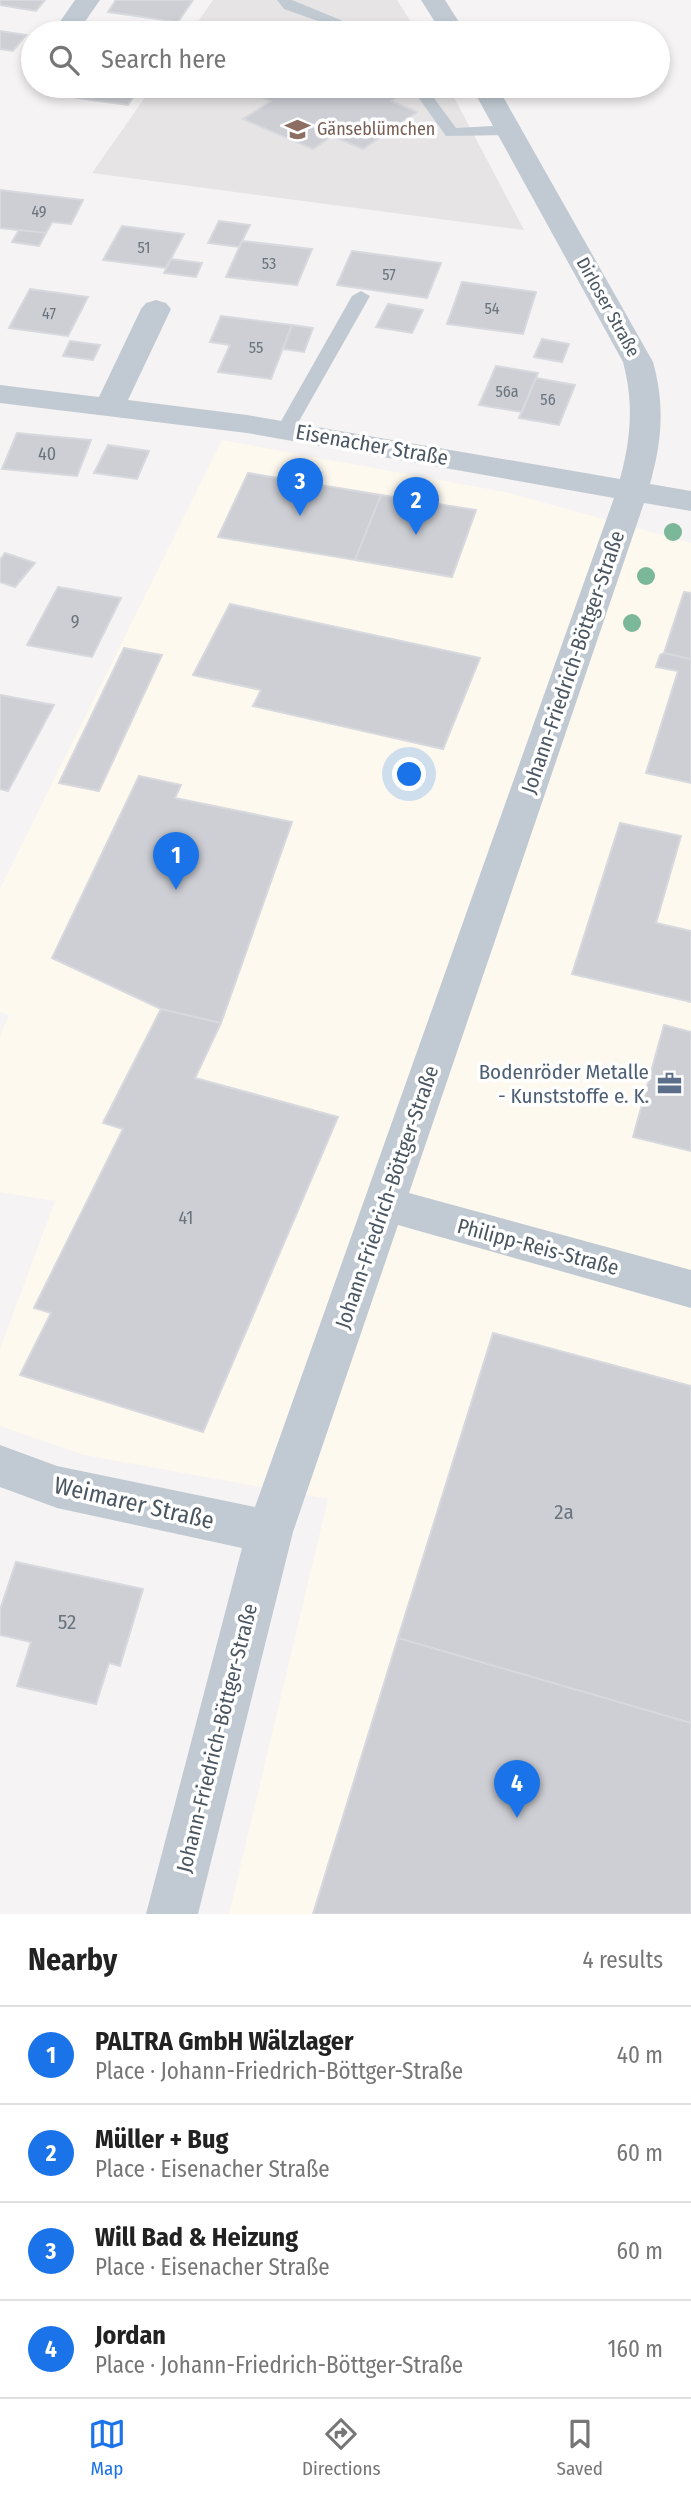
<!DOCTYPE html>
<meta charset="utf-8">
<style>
:root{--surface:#fff;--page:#f6f6f6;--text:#222;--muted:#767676;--line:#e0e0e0;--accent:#1a73e8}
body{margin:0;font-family:"Fira Sans Condensed",sans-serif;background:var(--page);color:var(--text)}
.you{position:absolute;left:410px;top:775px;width:24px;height:24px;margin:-18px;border:5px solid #fff;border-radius:50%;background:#1a73e8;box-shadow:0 0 0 10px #1a73e833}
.badge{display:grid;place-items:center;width:46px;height:46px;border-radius:50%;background:var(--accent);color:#fff;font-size:23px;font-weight:700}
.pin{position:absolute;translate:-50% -58px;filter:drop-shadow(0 2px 4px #0008)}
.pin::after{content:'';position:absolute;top:37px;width:24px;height:21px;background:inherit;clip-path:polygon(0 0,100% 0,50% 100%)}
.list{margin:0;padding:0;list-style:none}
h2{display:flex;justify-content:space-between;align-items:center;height:91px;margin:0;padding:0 28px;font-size:30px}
h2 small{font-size:23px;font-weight:400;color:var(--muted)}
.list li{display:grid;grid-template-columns:46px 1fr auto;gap:21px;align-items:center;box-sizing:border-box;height:98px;padding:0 28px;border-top:2px solid var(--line)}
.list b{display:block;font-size:26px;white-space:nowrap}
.list p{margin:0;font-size:23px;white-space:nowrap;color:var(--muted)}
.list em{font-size:23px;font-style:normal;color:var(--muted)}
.icon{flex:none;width:38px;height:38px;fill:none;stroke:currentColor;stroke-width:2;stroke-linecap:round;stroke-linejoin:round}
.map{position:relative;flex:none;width:691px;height:1914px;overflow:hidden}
.search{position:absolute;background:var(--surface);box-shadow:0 4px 10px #0003;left:21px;right:21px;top:21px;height:77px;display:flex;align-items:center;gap:18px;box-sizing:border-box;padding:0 24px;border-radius:38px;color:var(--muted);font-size:26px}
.sheet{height:483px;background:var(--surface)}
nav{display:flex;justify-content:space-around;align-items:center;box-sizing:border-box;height:98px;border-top:2px solid var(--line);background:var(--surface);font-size:19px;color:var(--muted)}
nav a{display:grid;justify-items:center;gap:4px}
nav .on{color:var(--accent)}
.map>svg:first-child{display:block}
.commercial{fill:#fdf9ef}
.education{fill:#e6e4e5}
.building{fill:#cdcfd5;stroke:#d7d9de;stroke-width:2}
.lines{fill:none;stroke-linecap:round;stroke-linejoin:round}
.service{fill:#c1cad2;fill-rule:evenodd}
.minor{fill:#c1cad2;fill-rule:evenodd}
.tree{fill:#7bb799}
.labels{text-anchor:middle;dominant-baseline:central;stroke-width:7;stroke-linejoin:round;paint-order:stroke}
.far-number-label{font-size:16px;fill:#6b747e}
.far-education-label{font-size:18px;fill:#785e54;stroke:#fff;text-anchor:start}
.far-street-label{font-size:18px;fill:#4a5661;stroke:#fff}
.number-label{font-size:18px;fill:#6b747e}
.street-label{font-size:21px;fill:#4a5661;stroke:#fff}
.service-label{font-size:21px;fill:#4e5e75;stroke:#fff;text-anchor:end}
.near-number-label{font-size:21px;fill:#6b747e}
.near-street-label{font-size:24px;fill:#4a5661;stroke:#fff}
</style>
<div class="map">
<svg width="691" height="1914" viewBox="0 0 691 1914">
<rect width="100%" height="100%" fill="#f5f3f3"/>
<!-- commercial -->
<path class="commercial" d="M 222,440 L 505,492 L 691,543 L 691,1914 L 229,1914 L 328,1499 L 84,1455 L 0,1426 L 0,1349 L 55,1201 L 0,1192 L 0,1036 L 9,1015 L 0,1012 L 0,889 Z"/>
<!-- education -->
<path class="education" d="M 213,0 L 397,0 L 418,33 L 190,33 Z
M 153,86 L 448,86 L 524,230 L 92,173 Z"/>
<!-- building -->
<path class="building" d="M 0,0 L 45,0 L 36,11 L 0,5 Z
M 116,0 L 193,0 L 178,22 L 108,12 Z
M 0,31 L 26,35 L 13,51 L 0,49 Z
M 60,86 L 101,86 L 91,100 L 54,94 Z
M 101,86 L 141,86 L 128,105 L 91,100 Z
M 259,86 L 368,86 L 397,97 L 391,101 L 417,112 L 363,149 L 332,136 L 313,149 L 243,119 L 271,101 L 249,92 Z
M 0,190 L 83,200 L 71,224 L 52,222 L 46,233 L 0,228 Z
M 219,221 L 250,225 L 239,247 L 208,243 Z
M 122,226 L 184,234 L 166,268 L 103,260 Z
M 19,230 L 46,233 L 39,246 L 12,242 Z
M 242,241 L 312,249 L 297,285 L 226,277 Z
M 352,251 L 441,263 L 427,298 L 337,285 Z
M 171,259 L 202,263 L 196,277 L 164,273 Z
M 462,282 L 536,292 L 523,334 L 447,324 Z
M 30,289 L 88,297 L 68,336 L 9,328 Z
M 388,304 L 423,310 L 412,333 L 376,327 Z
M 221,316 L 292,325 L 271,379 L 218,372 L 230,345 L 210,342 Z
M 292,325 L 313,328 L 304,352 L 283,349 Z
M 542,339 L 569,344 L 562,362 L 534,357 Z
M 70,341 L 100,345 L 93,360 L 63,356 Z
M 496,366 L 538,373 L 522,412 L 479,405 Z
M 536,378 L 575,385 L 559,425 L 519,418 Z
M 17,433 L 91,440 L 77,476 L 2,469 Z
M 108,445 L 149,451 L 137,479 L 94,473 Z
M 248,473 L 381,495 L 355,560 L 218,537 Z
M 381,495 L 476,510 L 452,577 L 355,560 Z
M 5,553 L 35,563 L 15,587 L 0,582 L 0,560 Z
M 58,587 L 121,598 L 92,657 L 27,645 Z
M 684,592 L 691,593 L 691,659 L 664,653 Z
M 230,604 L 480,658 L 443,749 L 253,706 L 261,690 L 193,675 Z
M 124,648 L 162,655 L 99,791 L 59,783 Z
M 664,653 L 691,659 L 691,783 L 646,773 L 678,671 L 656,667 L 660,655 Z
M 0,695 L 54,705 L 8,791 L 0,789 Z
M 139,776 L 181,785 L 175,798 L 292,822 L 221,1023 L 161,1009 L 52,958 Z
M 620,823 L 681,836 L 656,923 L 691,931 L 691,1002 L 572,974 Z
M 161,1009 L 221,1023 L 195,1078 L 338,1117 L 203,1432 L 20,1375 L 51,1313 L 34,1308 L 123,1129 L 103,1123 Z
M 664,1025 L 691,1032 L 691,1151 L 633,1137 Z
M 493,1333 L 691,1386 L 691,1723 L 398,1638 Z
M 16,1562 L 143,1589 L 120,1666 L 109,1663 L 96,1704 L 17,1686 L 31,1642 L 0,1635 L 0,1610 Z
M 398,1638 L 691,1723 L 691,1914 L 313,1914 Z"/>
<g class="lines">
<!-- service -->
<path class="service" d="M 277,0 L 292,0 L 372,33 L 352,33 L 284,9 Z
M 410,86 L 425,86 L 456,128 L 510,125 L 518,130 L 510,135 L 446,136 Z
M 361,291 L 370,296 L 294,430 L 291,434 L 279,434 L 276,430 L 352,296 Z"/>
<!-- minor -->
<path class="minor" d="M 75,0 L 100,0 L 77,33 L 52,33 Z
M 421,0 L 445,0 L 466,33 L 442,33 Z
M 471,86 L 497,86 L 653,362 C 665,405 662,441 650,484 L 691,491 L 691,511 L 644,503 L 409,1193 L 691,1270 L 691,1308 L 398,1225 L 293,1532 L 198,1914 L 146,1914 L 242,1548 L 57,1508 L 0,1487 L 0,1445 L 57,1466 L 255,1507 L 614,498 L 247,433 L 0,403 L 0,385 L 99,397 L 141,309 L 146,303 L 156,300 L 166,303 L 171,309 L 128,400 L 247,415 L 620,479 C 631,438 634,404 623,362 Z"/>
</g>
<!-- trees -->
<g class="tree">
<circle cx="673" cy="532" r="9"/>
<circle cx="646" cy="576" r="9"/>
<circle cx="632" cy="623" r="9"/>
</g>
<!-- icons -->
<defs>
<symbol id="school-bare" viewBox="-9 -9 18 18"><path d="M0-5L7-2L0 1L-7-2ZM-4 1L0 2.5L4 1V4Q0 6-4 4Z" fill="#8d6e63" stroke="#fff" stroke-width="2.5" paint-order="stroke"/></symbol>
<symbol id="office-bare" viewBox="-9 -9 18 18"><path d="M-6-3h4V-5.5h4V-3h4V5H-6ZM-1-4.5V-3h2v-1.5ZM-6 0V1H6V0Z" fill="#5c6f8a" stroke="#fff" stroke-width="2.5" paint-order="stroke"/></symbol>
</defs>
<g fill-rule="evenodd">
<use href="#school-bare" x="280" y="112" width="35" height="35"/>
<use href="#office-bare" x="652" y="1066" width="35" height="35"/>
</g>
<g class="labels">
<!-- far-number labels -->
<g class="far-number-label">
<text x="39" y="211">49</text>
<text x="144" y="247">51</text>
<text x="269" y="263">53</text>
<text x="389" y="274">57</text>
<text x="492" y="308">54</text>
<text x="49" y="313">47</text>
<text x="256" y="347">55</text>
<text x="507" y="391">56a</text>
<text x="548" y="399">56</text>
</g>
<!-- far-education labels -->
<g class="far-education-label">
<text x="317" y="129">Gänseblümchen</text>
</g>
<!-- far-street labels -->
<g class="far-street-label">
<text transform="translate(608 307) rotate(61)">Dirloser Straße</text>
</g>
<!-- number labels -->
<g class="number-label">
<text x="47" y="454">40</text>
<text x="75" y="622">9</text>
<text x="186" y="1218">41</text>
</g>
<!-- street labels -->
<g class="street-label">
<text transform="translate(372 445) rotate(10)">Eisenacher Straße</text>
<text transform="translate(573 662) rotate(-71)">Johann-Friedrich-Böttger-Straße</text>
<text transform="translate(387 1197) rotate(-71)">Johann-Friedrich-Böttger-Straße</text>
<text transform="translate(538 1247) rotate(15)">Philipp-Reis-Straße</text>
<text transform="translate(217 1738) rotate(-76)">Johann-Friedrich-Böttger-Straße</text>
</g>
<!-- service labels -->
<g class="service-label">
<text x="649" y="1072">Bodenröder Metalle<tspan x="649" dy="24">- Kunststoffe e. K.</tspan></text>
</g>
<!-- near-number labels -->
<g class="near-number-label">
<text x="564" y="1512">2a</text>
<text x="67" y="1622">52</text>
</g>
<!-- near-street labels -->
<g class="near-street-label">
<text transform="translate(134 1503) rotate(13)">Weimarer Straße</text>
</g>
</g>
</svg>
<div class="you"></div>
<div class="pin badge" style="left:176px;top:890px">1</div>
<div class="pin badge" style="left:416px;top:535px">2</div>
<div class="pin badge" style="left:300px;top:516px">3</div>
<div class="pin badge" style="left:517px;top:1818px">4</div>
<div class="search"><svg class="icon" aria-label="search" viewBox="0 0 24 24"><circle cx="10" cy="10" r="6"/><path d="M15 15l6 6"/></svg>Search here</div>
</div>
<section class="sheet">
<h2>Nearby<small>4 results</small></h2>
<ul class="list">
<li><span class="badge">1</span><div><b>PALTRA GmbH Wälzlager</b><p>Place · Johann-Friedrich-Böttger-Straße</p></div><em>40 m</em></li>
<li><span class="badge">2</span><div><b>Müller + Bug</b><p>Place · Eisenacher Straße</p></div><em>60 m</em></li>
<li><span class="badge">3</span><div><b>Will Bad &amp; Heizung</b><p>Place · Eisenacher Straße</p></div><em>60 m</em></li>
<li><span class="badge">4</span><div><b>Jordan</b><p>Place · Johann-Friedrich-Böttger-Straße</p></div><em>160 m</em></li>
</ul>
</section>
<nav>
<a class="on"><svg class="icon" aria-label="map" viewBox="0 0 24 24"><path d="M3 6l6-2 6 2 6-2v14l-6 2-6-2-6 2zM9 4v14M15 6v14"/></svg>Map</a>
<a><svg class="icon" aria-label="directions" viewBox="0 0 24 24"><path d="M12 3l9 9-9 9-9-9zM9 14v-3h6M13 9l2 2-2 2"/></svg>Directions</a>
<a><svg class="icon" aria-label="saved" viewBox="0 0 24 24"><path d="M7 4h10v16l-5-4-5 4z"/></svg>Saved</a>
</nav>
